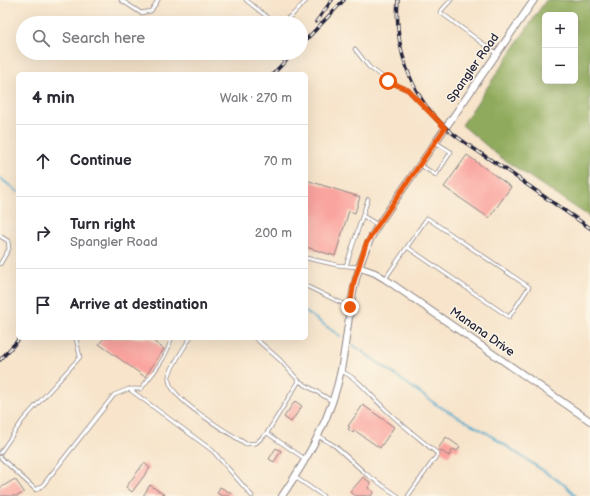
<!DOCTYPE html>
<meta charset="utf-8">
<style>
:root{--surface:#fff;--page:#f2f2f3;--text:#2b2b33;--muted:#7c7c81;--line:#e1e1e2}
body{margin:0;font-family:"Balsamiq Sans",sans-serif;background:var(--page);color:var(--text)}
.controls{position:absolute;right:12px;top:12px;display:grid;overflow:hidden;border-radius:6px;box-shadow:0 4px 16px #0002}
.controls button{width:36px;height:36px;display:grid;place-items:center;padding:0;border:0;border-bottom:1px solid var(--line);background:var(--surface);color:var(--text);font:20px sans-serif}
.stop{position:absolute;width:12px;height:12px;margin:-9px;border:3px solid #ea580c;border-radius:50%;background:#fff}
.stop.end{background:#ea580c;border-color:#fff;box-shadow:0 1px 4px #0008}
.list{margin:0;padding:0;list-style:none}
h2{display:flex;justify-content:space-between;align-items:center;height:52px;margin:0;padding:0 16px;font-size:17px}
h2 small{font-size:13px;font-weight:400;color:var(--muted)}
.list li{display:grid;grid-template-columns:26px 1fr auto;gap:12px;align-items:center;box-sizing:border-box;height:72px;padding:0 16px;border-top:1px solid var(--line)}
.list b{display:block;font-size:15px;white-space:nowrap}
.list p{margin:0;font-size:13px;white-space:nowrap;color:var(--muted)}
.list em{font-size:13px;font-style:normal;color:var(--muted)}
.icon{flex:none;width:22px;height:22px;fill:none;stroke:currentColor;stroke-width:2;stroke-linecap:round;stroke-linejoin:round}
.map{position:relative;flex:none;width:590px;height:496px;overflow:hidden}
.search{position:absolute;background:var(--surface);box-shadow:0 4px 16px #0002;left:16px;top:16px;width:292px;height:44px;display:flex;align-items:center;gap:10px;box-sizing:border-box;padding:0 14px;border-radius:22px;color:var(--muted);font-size:15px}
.panel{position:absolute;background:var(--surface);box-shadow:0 4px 16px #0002;left:16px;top:72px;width:292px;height:268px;border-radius:6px}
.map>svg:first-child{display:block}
.forest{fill:#8faa5c;stroke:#58664c;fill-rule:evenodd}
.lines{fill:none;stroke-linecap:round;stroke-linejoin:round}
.stream{stroke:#4fa8cc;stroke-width:2}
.building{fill:#faa49f}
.service-casing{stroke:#8c8383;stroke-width:4.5}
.minor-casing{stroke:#8c8383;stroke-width:8}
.service{stroke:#fff;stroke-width:3}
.minor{stroke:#fff;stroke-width:6}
.rail-casing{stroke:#22223b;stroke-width:3.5}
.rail{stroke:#fcf5e5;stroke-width:2;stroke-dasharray:6;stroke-linecap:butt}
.route{stroke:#ea580c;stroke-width:5}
.labels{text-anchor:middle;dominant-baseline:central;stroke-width:3;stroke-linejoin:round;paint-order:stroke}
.street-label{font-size:12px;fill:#22223b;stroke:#fcf5e5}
</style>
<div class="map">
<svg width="590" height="496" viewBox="0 0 590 496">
<rect width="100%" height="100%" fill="#fcf5e5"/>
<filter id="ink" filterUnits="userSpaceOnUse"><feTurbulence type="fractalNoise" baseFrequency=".025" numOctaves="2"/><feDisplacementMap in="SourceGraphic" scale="8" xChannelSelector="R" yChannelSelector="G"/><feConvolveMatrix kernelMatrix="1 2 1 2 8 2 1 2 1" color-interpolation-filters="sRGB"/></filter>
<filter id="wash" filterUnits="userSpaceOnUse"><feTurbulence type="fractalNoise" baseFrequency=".012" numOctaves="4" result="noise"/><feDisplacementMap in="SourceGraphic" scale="16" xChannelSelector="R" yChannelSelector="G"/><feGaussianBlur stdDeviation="0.9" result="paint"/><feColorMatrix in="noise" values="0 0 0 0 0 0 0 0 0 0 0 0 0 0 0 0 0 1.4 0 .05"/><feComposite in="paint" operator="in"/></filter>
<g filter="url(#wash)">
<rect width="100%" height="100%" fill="#f7e4cb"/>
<!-- forest -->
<path class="forest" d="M 546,0 L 590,0 L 590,217 L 500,157 L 462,125 ZM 545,15 L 575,15 L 575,81 L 545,81 Z"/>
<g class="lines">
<!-- stream -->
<path class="stream" d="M 0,178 L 18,192
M 306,312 L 340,336
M 353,345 L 437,405 L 487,433 L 566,486 L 576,496"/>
</g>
<g id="blocks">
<!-- building -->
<path class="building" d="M 467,155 L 511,187 L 489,218 L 444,187 Z
M 306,180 L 360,197 L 355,213 L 349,211 L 335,256 L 306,247 Z
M 104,338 L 149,338 L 164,349 L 145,377 L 99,344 Z
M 295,401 L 302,406 L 291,422 L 284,417 Z
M 363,405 L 394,427 L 380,448 L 354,430 L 353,433 L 348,429 L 350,427 L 348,426 Z
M 446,437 L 460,447 L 457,451 L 453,449 L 449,456 L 438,449 Z
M 276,448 L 281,451 L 274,462 L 269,459 Z
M 144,463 L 150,468 L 132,492 L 126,487 Z
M 363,477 L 371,483 L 368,488 L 374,492 L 371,496 L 356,496 L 350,492 Z
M 15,479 L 24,492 L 18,496 L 0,496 L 0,488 Z
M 150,485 L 166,496 L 143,496 Z
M 220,487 L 231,493 L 229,496 L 222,496 L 217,493 Z"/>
</g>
</g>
<g filter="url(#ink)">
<use href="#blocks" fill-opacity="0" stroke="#8c8383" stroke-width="1"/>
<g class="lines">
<defs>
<path id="service" d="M 121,0 L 141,13 L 151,11 L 158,0
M 246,0 L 271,20 L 280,23 L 291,16 L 307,0
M 451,0 L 440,12 L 497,54
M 355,49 L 369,67 L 388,81 L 408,90 L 445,128
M 420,165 L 436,175 L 451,152 L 435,142
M 363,216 L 378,225
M 0,236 L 8,241 L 9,249 L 0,264
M 306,258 L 337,265 L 358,267
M 346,266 L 368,199
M 385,279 L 427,218 L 529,287 L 509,317 L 407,247
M 306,286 L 350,307
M 190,338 C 184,348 172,365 169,376 C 164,397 230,433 246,444 L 256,443 L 267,433 L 299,381
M 255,338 L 280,360 L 299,381 L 332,401
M 340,371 C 359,378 369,394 383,407 C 400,424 419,438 438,454 L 408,496
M 129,389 L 213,451 L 252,496
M 267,433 L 305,459
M 318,436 L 335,446 L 366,474 L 398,496
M 0,453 L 23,420 L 80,357 L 76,338
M 0,457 L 36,490 L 43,485 L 114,395 L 129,389 L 141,389 C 152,374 168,357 171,338
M 295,477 L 323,496"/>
<path id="minor" d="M 358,267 L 375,273 L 385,279 L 590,421
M 282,496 C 308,458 332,416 341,370 C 351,317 349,274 378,225 L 534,0"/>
</defs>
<!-- service casing -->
<use href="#service" class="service-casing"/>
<!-- minor casing -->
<use href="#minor" class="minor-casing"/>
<!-- service -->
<use href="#service" class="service"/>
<!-- minor -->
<use href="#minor" class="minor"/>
<defs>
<path id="rail" d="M 398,0 C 394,46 410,95 445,127 C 463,143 485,156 505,169 C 533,189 562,209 590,228
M 316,22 L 332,0
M 301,45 L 344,0
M 273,74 L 293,53
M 0,360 L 20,338"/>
</defs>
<!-- rail casing -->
<use href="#rail" class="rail-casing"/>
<!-- rail -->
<use href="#rail" class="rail"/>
</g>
</g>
<g class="lines" filter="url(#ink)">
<!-- route -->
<path class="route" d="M 350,307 L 354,282 L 366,244 L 378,225 L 445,128 L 408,90 L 388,81"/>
</g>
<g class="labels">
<!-- street labels -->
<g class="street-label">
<text transform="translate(473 68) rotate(-55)">Spangler Road</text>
<text transform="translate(482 332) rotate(35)">Manana Drive</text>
</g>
</g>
</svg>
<div class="controls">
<button>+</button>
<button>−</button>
</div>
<div class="stop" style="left:388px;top:81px"></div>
<div class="stop end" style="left:350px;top:307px"></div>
<div class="search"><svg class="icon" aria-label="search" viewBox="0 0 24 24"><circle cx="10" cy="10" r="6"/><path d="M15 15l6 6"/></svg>Search here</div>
<section class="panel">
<h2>4 min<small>Walk · 270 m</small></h2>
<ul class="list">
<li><svg class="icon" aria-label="ahead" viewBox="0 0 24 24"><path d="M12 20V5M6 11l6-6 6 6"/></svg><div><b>Continue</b></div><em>70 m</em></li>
<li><svg class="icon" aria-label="right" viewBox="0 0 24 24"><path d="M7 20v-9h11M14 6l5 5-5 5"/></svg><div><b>Turn right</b><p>Spangler Road</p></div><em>200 m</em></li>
<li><svg class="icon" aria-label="arrive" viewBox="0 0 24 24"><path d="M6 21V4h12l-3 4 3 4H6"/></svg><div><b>Arrive at destination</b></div></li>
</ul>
</section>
</div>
